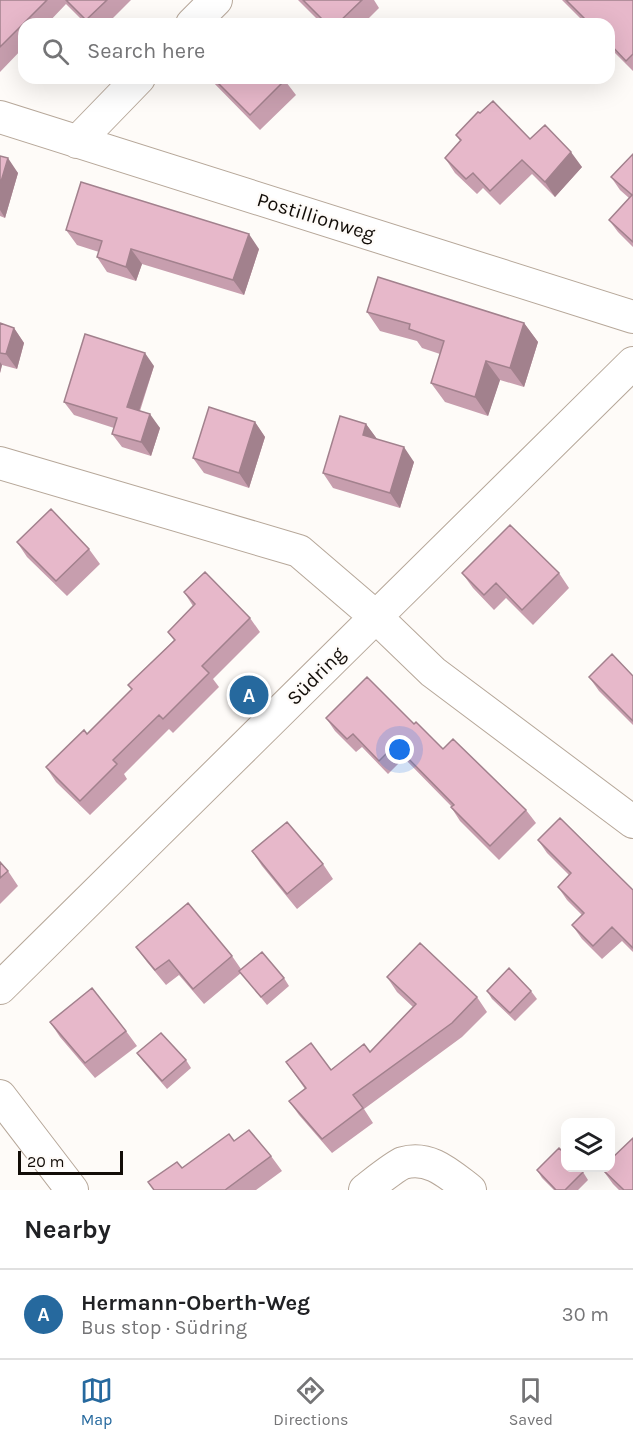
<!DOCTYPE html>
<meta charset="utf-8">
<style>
:root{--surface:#fff;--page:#f2f2f2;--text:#202124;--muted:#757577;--line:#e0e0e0;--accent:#26699e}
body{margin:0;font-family:Karla,sans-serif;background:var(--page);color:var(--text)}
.controls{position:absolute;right:18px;bottom:18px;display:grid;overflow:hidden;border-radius:12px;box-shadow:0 6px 24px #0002}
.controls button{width:54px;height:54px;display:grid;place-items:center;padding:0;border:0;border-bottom:2px solid var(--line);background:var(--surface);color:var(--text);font:30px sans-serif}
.scale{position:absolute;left:18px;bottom:15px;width:105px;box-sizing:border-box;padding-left:6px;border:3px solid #120d08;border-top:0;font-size:16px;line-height:21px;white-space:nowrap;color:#120d08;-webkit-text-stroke:4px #fefbf8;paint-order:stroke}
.you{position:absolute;left:400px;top:750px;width:21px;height:21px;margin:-15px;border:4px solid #fff;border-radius:50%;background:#1a73e8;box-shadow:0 0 0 9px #1a73e833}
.badge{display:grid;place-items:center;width:39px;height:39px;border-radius:50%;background:var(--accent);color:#fff;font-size:20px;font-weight:700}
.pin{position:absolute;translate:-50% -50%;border:3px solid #fff;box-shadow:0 2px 6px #0006}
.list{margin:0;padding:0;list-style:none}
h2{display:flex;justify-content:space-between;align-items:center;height:78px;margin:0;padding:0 24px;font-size:26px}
h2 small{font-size:20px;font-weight:400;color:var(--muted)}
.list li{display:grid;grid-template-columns:39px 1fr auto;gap:18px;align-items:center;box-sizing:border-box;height:90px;padding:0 24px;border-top:2px solid var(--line)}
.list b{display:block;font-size:22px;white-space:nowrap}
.list p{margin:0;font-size:20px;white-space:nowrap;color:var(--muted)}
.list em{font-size:20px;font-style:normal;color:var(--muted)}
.icon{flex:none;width:33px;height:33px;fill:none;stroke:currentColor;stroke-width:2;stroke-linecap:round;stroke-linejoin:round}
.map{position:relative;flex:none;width:633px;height:1190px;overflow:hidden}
.search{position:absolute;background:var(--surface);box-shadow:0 6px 24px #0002;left:18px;right:18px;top:18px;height:66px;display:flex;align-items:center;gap:15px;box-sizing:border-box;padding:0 21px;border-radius:18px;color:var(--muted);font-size:22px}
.sheet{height:168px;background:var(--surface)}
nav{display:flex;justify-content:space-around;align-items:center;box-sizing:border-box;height:84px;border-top:2px solid var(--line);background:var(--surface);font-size:16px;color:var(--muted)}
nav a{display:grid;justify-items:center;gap:3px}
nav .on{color:var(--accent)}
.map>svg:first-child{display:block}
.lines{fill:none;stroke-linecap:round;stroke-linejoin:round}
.street-casing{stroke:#b6a799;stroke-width:34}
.street{stroke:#fff;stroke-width:32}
.wall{fill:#c79eae}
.shaded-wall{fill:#a2818d}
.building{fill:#e7b8ca;stroke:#a2818d;stroke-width:1.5}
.labels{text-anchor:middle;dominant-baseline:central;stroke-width:4.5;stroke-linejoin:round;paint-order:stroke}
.street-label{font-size:20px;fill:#120d08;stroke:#fefbf8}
</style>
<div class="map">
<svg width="633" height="1190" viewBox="0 0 633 1190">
<rect width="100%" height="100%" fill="#fefbf8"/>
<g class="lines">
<defs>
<path id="street" d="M 192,24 L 216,0
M 0,117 L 633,317
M 77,142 L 139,78
M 0,463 L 299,551 L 376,617 L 433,672 L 633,822
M 0,988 L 633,363
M 0,1096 L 72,1190
M 365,1190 C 373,1184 395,1166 403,1163 C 430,1155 450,1175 470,1190"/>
</defs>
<!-- street casing -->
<use href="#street" class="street-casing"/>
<!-- street -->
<use href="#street" class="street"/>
</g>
<!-- wall -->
<path class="wall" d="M 0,0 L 131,0 L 107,24 L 86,24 L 66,4 L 47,24 L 24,24 L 24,47 L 0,72 Z
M 298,0 L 374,0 L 379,8 L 363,24 L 322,24 Z
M 562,0 L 633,0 L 633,71 L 609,47 L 609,24 L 586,24 Z
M 209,78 L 283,78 L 296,95 L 260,130 Z
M 456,135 L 530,139 L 582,167 L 555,197 L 532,174 L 500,205 L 483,188 L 477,194 L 455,173 L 445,158 L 460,141 Z
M 633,154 L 633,247 L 618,232 L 609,220 L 629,198 L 620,190 L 611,177 Z
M 0,156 L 18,173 L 5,218 L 0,216 Z
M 66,230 L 259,249 L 244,295 L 142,264 L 136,281 L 107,272 L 97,257 L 99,252 L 77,245 Z
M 367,312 L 524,323 L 538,342 L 524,387 L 500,380 L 488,416 L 445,402 L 431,383 L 440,354 L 422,348 L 417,341 L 380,331 Z
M 0,323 L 14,328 L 24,343 L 17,369 L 2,365 L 0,373 Z
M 154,366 L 140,411 L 160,428 L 151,456 L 122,447 L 112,434 L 114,428 L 74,415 L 64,402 Z
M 255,422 L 265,437 L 249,488 L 204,473 L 193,458 Z
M 366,424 L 377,439 L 414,462 L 400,508 L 333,488 L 323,473 Z
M 17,542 L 89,549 L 100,564 L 67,596 L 27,557 Z
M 462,573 L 559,573 L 569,588 L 533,625 L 506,598 L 494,610 L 473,588 Z
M 184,592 L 250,618 L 260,632 L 213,679 L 219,687 L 173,733 L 169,729 L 124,774 L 127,779 L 90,815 L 56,782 L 46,767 L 87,734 L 132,690 L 128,685 L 174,640 L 168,632 L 193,606 Z
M 633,676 L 633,725 L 599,691 L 589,677 Z
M 326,718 L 414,724 L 443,749 L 526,810 L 536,823 L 499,860 L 460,821 L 451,807 L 452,807 L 404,758 L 388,774 L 362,747 L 356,752 L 335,731 Z
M 538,840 L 633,890 L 633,952 L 622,941 L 602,959 L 582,939 L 572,925 L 582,915 L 567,900 L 558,887 L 569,875 L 547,853 Z
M 252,851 L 323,864 L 333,879 L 297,909 L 262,866 Z
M 0,862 L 8,871 L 18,886 L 0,904 Z
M 136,947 L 232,956 L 241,969 L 284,978 L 289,986 L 267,1005 L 241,973 L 204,1004 L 179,975 L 166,985 L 147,962 Z
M 387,977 L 477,997 L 487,1012 L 462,1037 L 364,1109 L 373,1123 L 332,1153 L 299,1115 L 289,1101 L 305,1089 L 286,1062 L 331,1070 L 370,1052 L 413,1007 L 397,992 Z
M 487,991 L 531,991 L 537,999 L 515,1021 L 492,999 Z
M 50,1022 L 126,1031 L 137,1046 L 95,1078 L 60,1037 Z
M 137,1053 L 186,1060 L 191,1068 L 167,1089 L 143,1061 Z
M 234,1141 L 271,1156 L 282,1171 L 256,1190 L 154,1190 L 182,1168 Z
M 602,1169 L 633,1190 L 619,1190 L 613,1184 Z
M 537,1170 L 583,1172 L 588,1180 L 578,1190 L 554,1190 L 542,1178 Z"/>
<!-- shaded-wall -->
<path class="shaded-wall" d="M 571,152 L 582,167 L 555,197 L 545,182 Z
M 8,158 L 18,173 L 5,218 L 0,210 L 0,185 Z
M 249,234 L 259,249 L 244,295 L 233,280 Z
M 131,249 L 142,264 L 136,281 L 126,267 Z
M 524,323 L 538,342 L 524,387 L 510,368 Z
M 14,328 L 24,343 L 17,369 L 6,354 Z
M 145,353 L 154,366 L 136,420 L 127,407 Z
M 486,361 L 500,380 L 488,416 L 475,397 Z
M 0,362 L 2,365 L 0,373 Z
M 150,414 L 160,428 L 151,456 L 141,442 Z
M 255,422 L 265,437 L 249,488 L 239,473 Z
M 366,424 L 377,439 L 363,435 Z
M 404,447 L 414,462 L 400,508 L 390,493 Z"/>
<!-- building -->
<path class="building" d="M 0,0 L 47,0 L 0,47 Z
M 66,0 L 107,0 L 86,20 Z
M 303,0 L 362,0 L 337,24 L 327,24 Z
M 566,0 L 633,0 L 633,54 L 626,61 L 609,43 L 609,24 L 590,24 Z
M 213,78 L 283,78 L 285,80 L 250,115 Z
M 493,101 L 530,139 L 545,125 L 571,152 L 545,182 L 522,160 L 490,191 L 473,173 L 466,179 L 445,158 L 461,140 L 456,135 L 478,112 L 480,113 Z
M 633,154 L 633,242 L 609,220 L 632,195 L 611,177 Z
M 0,156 L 8,158 L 0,185 Z
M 81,182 L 249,234 L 233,280 L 131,249 L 126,267 L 97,257 L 102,241 L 66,230 Z
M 378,277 L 524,323 L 510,368 L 486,361 L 475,397 L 431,383 L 444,341 L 409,329 L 410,324 L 367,312 Z
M 0,323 L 14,328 L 6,354 L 0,353 Z
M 85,334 L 145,353 L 127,407 L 150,414 L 141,442 L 112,434 L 117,418 L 64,402 Z
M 209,407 L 255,422 L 239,473 L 193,458 Z
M 340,416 L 366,424 L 363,435 L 404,447 L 390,493 L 323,473 Z
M 51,509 L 89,549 L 56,581 L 17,542 Z
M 510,525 L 559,573 L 522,610 L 496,583 L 484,595 L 462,573 Z
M 205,572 L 250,618 L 202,666 L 209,673 L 163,719 L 159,715 L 113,760 L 117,764 L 80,801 L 46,767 L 84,730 L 87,734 L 132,689 L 128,685 L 175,640 L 168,632 L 195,604 L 184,592 Z
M 612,654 L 633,676 L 633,721 L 589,677 Z
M 367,677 L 414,724 L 416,722 L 443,749 L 453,739 L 526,810 L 490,846 L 451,807 L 454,805 L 395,745 L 379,761 L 353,734 L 347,739 L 326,718 Z
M 560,818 L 633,890 L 633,948 L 612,927 L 593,946 L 572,925 L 584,913 L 558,887 L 571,873 L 538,840 Z
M 287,822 L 323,864 L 287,894 L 252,851 Z
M 0,862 L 8,871 L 0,878 Z
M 188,903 L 232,956 L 193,989 L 169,960 L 155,970 L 136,947 Z
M 420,943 L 477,997 L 452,1023 L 353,1095 L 363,1108 L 322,1139 L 289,1101 L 306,1088 L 286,1062 L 311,1043 L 331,1070 L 364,1044 L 370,1052 L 416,1004 L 387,977 Z
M 262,952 L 284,978 L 261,997 L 239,971 Z
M 509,968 L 531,991 L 510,1013 L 487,991 Z
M 92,988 L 126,1031 L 85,1063 L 50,1022 Z
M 161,1033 L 186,1060 L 162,1081 L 137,1053 Z
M 249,1130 L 271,1156 L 225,1190 L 154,1190 L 148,1182 L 177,1162 L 182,1168 L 229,1134 L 234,1141 Z
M 633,1138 L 633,1190 L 624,1190 L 602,1169 L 603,1167 L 610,1167 L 610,1160 Z
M 559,1148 L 566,1155 L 566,1167 L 578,1167 L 583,1172 L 565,1190 L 556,1190 L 537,1170 Z"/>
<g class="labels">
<!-- street labels -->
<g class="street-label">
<text transform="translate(316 217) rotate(17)">Postillionweg</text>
<text transform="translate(316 676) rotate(-45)">Südring</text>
</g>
</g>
</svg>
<div class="controls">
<button><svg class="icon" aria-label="layers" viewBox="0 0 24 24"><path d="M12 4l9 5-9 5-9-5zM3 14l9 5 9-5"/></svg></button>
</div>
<div class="scale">20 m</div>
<div class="you"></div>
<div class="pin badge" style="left:249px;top:695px">A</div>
<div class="search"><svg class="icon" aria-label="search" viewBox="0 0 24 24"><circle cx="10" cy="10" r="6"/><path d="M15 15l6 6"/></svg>Search here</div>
</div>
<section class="sheet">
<h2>Nearby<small></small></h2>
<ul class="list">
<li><span class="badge">A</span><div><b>Hermann-Oberth-Weg</b><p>Bus stop · Südring</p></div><em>30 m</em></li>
</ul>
</section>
<nav>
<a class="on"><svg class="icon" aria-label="map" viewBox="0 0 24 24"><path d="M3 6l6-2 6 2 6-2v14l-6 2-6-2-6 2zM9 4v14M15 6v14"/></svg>Map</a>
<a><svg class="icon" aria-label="directions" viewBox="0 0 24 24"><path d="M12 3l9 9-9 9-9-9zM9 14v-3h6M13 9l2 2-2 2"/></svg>Directions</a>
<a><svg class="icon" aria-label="saved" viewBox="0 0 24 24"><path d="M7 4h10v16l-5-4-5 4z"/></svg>Saved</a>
</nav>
